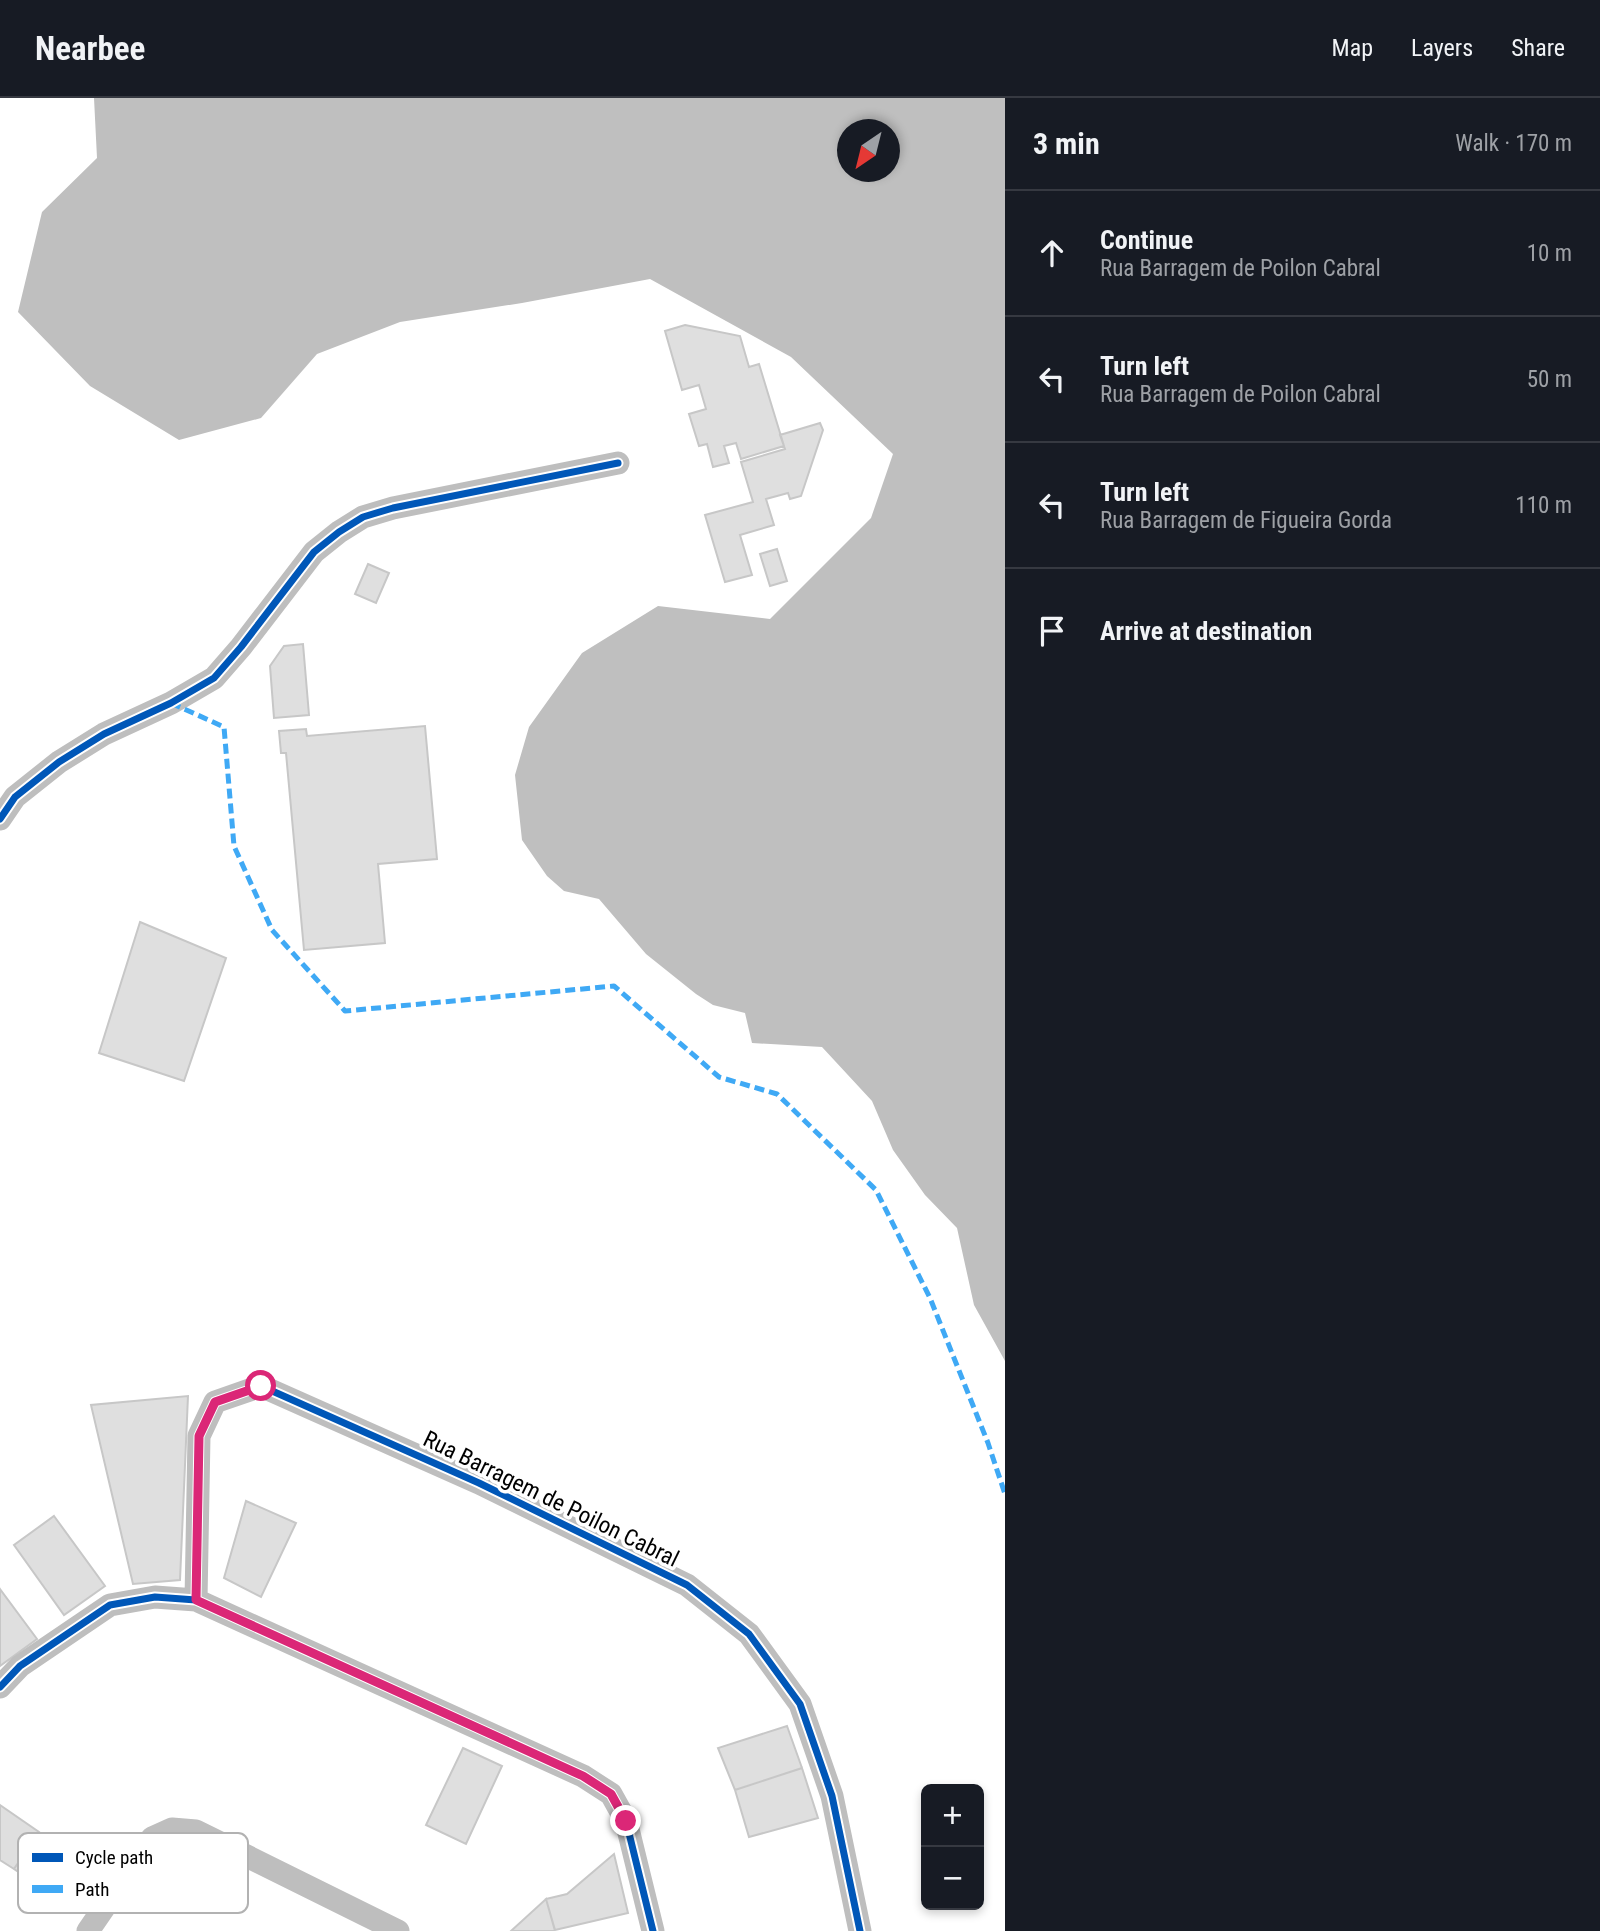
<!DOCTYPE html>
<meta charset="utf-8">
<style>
:root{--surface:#171b24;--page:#20242c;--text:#f1f3f6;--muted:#9ea1a6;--line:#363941}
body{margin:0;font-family:"Roboto Condensed",sans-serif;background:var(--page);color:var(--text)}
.controls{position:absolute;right:21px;bottom:21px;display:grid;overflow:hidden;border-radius:10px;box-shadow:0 4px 10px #0003}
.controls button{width:63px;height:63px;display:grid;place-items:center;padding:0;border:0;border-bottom:2px solid var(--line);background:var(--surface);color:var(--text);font:35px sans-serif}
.compass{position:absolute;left:837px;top:21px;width:63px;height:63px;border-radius:50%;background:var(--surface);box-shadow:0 4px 10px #0003;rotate:215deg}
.stop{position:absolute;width:21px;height:21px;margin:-16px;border:5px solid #db2777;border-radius:50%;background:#fff}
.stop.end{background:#db2777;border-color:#fff;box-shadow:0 2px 7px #0008}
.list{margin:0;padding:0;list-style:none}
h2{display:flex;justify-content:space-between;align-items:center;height:91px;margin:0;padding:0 28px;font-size:30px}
h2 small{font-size:23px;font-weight:400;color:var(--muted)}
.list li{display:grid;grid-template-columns:46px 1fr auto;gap:21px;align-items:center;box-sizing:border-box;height:126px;padding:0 28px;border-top:2px solid var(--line)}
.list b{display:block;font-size:26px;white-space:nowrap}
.list p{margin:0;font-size:23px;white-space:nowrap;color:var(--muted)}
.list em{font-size:23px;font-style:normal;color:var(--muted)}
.icon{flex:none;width:38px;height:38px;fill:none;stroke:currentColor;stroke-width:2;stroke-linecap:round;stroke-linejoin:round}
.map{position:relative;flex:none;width:1005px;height:1833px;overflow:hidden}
header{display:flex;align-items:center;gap:42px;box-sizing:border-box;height:98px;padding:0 35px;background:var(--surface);border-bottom:2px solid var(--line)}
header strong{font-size:33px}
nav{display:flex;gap:38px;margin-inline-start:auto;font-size:24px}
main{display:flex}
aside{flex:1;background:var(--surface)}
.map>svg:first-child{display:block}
.water{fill:#bfbfbf;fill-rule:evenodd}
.building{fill:#dfdfdf;stroke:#c7c7c7;stroke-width:2}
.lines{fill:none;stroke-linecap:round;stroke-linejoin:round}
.minor{stroke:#bebebe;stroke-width:23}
.quiet{stroke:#3fa9f5;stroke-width:5;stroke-dasharray:10 5;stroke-linecap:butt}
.cycleway-casing{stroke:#fff;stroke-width:11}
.cycleway{stroke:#0057b8;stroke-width:7}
.route{stroke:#db2777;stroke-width:9}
.labels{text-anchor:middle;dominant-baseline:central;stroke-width:7;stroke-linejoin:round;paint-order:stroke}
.street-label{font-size:23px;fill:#000;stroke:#fff}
.key{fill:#fff;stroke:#b2b2b2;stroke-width:2}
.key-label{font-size:19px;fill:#000}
</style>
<header>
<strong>Nearbee</strong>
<nav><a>Map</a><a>Layers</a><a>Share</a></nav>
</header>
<main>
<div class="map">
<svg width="1005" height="1833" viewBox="0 0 1005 1833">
<rect width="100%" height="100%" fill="#fff"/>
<!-- water -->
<path class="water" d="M 94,0 L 1005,0 L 1005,1263 L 974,1207 L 957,1130 L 925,1097 L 893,1052 L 872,1003 L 822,949 L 752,945 L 745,915 L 713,907 L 696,896 L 646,856 L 599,801 L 564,793 L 547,778 L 522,742 L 515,677 L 529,629 L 582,555 L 658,508 L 770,521 L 871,420 L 893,356 L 791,259 L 650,181 L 522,205 L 400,224 L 317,256 L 261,320 L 179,342 L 90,288 L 18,214 L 42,114 L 97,60 ZM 848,32 L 890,32 L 890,74 L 848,74 Z"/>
<!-- building -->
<path class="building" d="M 685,227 L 740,238 L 749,269 L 759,266 L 784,348 L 741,361 L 736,345 L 724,348 L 729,365 L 713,369 L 707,346 L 699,348 L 689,316 L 706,311 L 699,287 L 682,292 L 665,233 Z
M 820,325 L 823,332 L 801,398 L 790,401 L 788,395 L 766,401 L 774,427 L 740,437 L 752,477 L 725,484 L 705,417 L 753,404 L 741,364 L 785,351 L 780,337 Z
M 777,451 L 787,483 L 770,488 L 760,456 Z
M 368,466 L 389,475 L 376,505 L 355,496 Z
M 303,546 L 309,617 L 274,620 L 270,568 L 284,548 Z
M 425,628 L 437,761 L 378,766 L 385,845 L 304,852 L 286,655 L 281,655 L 279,633 L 306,631 L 307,638 Z
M 140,824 L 226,860 L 184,983 L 99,955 Z
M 188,1298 L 180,1482 L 133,1486 L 91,1307 Z
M 246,1403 L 296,1425 L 261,1499 L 224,1480 Z
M 54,1418 L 105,1488 L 64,1517 L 14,1447 Z
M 0,1491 L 37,1541 L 0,1568 Z
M 787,1628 L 802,1670 L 735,1692 L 718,1650 Z
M 463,1650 L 502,1668 L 466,1746 L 426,1727 Z
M 802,1670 L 818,1720 L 749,1739 L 735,1692 Z
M 0,1707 L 39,1734 L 14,1771 L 0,1762 Z
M 39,1734 L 103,1777 L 77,1814 L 14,1771 Z
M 614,1756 L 628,1815 L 555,1832 L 546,1801 L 567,1796 Z
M 546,1801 L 555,1833 L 511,1833 Z"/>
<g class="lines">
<!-- minor -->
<path class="minor" d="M 0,721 L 15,699 L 59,664 L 104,636 L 171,605 L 214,580 L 241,549 L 314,454 L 339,434 L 363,419 L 393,410 L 618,365
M 196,1502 L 199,1338 L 215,1304 L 261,1288 L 479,1385 L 687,1487 L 749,1536 L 800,1606 L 832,1698 L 860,1833
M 0,1589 L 20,1568 L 110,1507 L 155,1499 L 196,1502 L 583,1678 L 611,1696 L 626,1723 L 653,1833
M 88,1833 L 152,1740 L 172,1731 L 196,1733 L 398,1833"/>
<!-- quiet -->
<path class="quiet" d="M 171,605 L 224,629 L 234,748 L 272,832 L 345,913 L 614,888 L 719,979 L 777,996 L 876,1092 L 930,1200 L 988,1345 L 1005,1396"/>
<defs>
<path id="cycleway" d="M 0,721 L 15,699 L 59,664 L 104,636 L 171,605 L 214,580 L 241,549 L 314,454 L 339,434 L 363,419 L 393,410 L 618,365
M 196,1502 L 199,1338 L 215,1304 L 261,1288 L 479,1385 L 687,1487 L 749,1536 L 800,1606 L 832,1698 L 860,1833
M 0,1589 L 20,1568 L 110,1507 L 155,1499 L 196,1502 L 583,1678 L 611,1696 L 626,1723 L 653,1833"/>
</defs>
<!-- cycleway casing -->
<use href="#cycleway" class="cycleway-casing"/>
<!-- cycleway -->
<use href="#cycleway" class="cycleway"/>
</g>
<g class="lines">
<!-- route -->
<path class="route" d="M 261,1288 L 215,1304 L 199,1338 L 196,1502 L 583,1678 L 611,1696 L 626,1723"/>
</g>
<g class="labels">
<!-- street labels -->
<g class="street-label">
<text transform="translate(551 1401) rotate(26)">Rua Barragem de Poilon Cabral</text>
</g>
</g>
<!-- legend -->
<rect x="18" y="1735" width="230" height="80" rx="10" class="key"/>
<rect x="32" y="1755" width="31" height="9" fill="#0057b8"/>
<rect x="32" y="1787" width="31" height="8" fill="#3fa9f5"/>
<g class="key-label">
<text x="75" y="1766">Cycle path</text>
<text x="75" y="1798">Path</text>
</g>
</svg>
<div class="controls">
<button>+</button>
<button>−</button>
</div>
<svg class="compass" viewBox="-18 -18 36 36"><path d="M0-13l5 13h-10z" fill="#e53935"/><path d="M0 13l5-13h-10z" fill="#9ea1a6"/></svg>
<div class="stop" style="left:261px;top:1288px"></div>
<div class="stop end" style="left:626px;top:1723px"></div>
</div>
<aside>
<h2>3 min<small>Walk · 170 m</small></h2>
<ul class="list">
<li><svg class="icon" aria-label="ahead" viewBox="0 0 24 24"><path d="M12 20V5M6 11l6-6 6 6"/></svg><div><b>Continue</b><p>Rua Barragem de Poilon Cabral</p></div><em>10 m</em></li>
<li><svg class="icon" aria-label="left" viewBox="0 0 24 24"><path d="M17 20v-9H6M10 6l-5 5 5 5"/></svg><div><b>Turn left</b><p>Rua Barragem de Poilon Cabral</p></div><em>50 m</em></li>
<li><svg class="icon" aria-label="left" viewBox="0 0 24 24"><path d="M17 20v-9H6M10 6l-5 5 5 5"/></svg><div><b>Turn left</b><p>Rua Barragem de Figueira Gorda</p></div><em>110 m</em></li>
<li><svg class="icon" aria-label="arrive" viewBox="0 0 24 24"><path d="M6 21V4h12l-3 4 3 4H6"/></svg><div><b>Arrive at destination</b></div></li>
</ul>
</aside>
</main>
